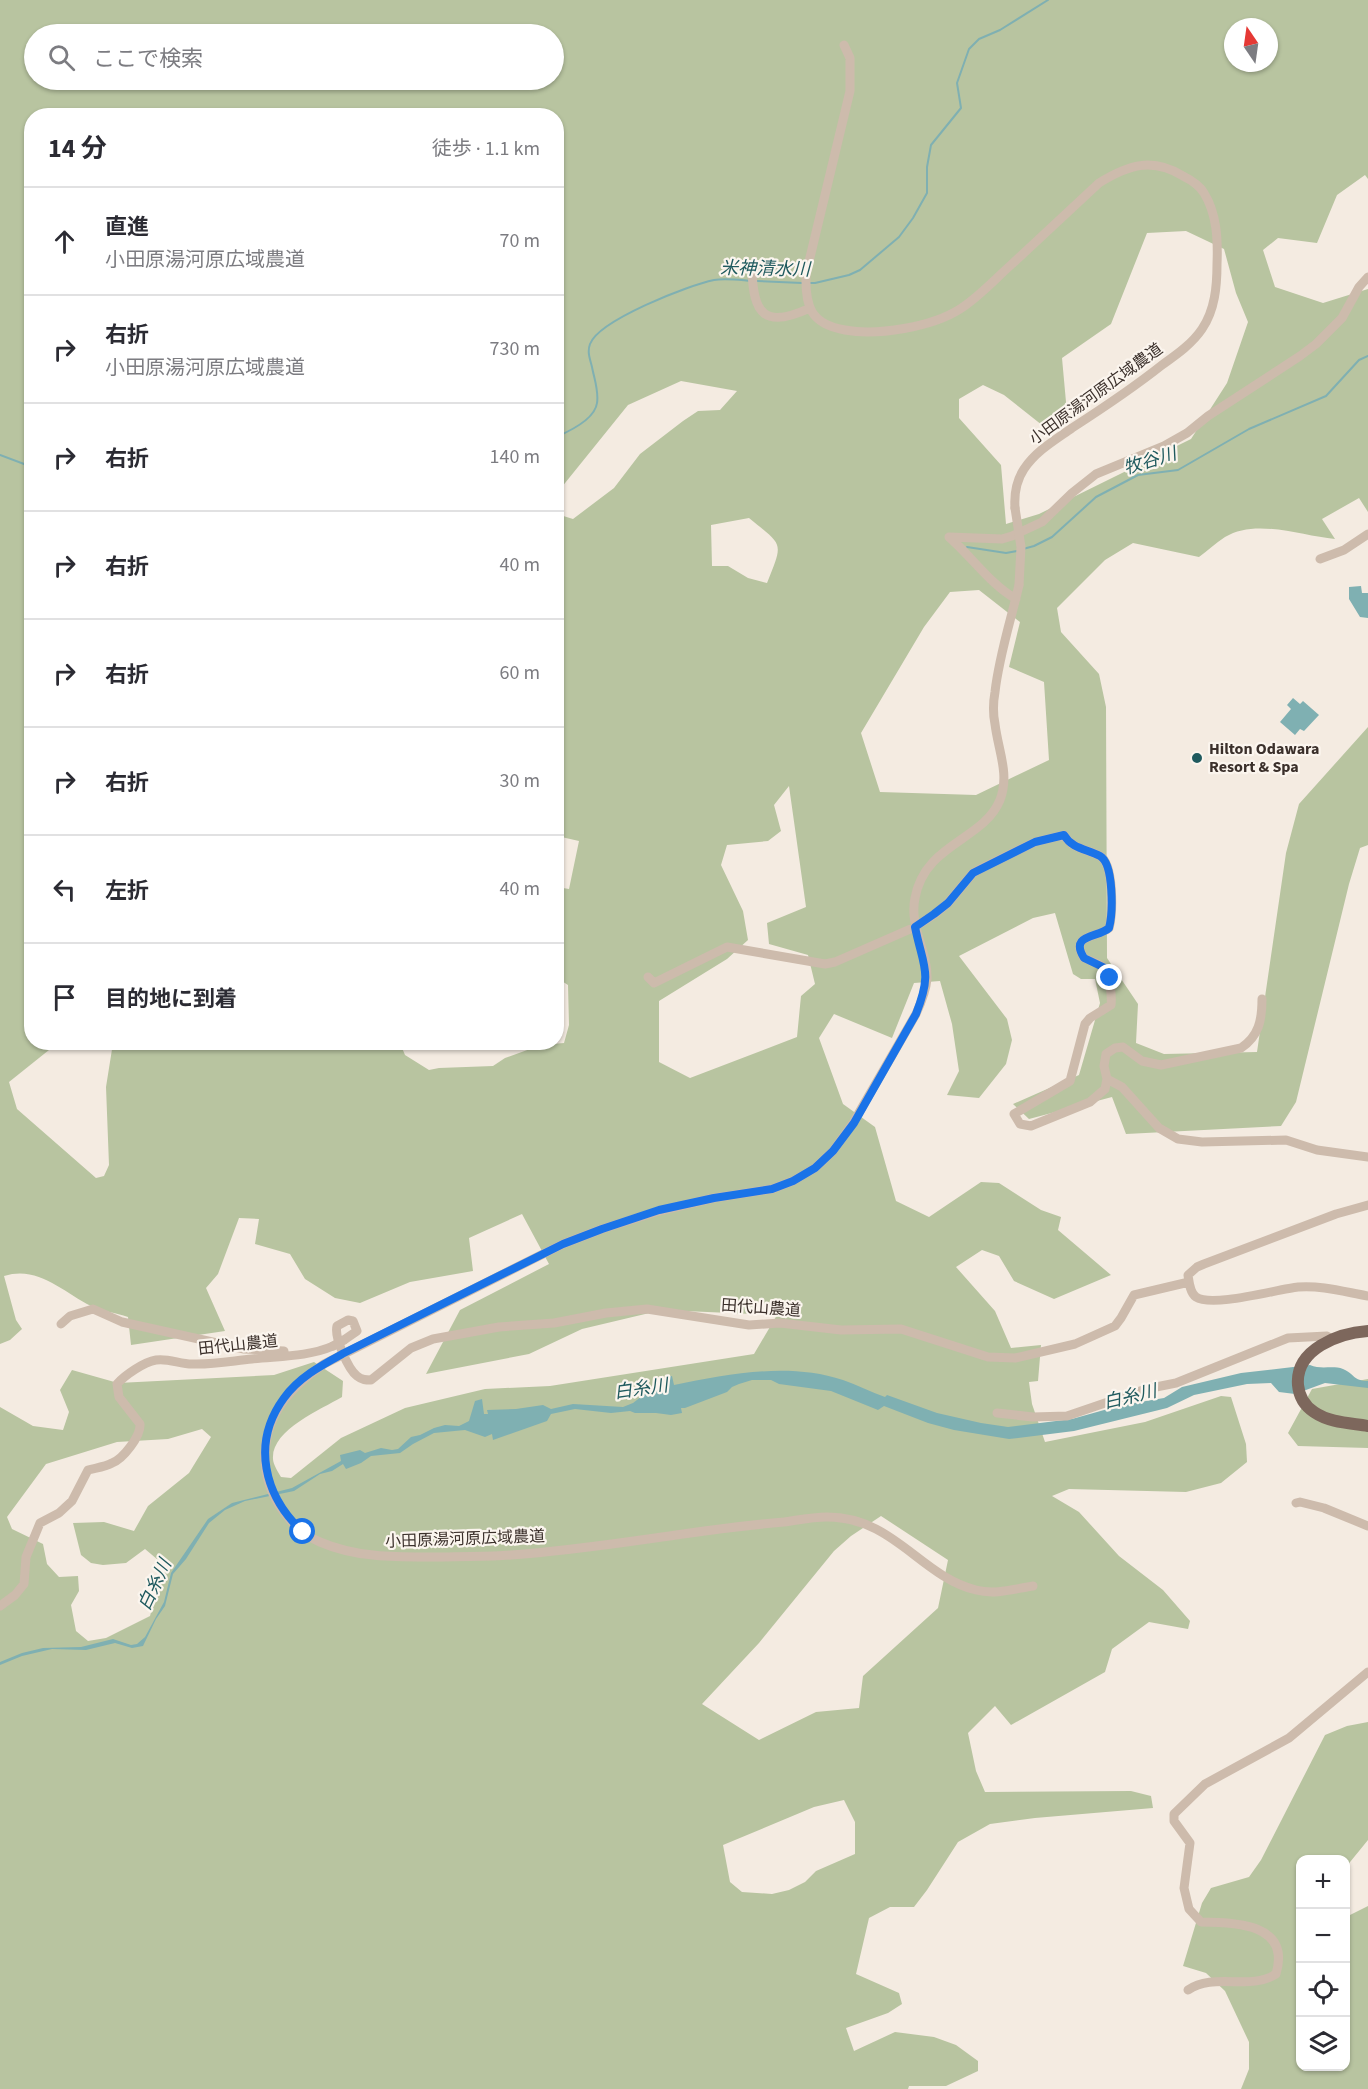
<!DOCTYPE html>
<html lang="ja">
<meta charset="utf-8">
<style>
:root{--surface:#fff;--page:#f7f7f7;--text:#2b2b33;--muted:#7c7c81;--line:#e1e1e2}
body{margin:0;font-family:"Source Sans 3","Noto Sans JP",sans-serif;background:var(--page);color:var(--text)}
.controls{position:absolute;right:18px;bottom:18px;display:grid;overflow:hidden;border-radius:12px;box-shadow:0 2px 4px #0004}
.controls button{width:54px;height:54px;display:grid;place-items:center;padding:0;border:0;border-bottom:2px solid var(--line);background:var(--surface);color:var(--text);font:30px sans-serif}
.compass{position:absolute;left:1224px;top:18px;width:54px;height:54px;border-radius:50%;background:var(--surface);box-shadow:0 2px 4px #0004;rotate:347deg}
.stop{position:absolute;width:18px;height:18px;margin:-14px;border:4px solid #1a73e8;border-radius:50%;background:#fff}
.stop.end{background:#1a73e8;border-color:#fff;box-shadow:0 2px 6px #0008}
.list{margin:0;padding:0;list-style:none}
h2{display:flex;justify-content:space-between;align-items:center;height:78px;margin:0;padding:0 24px;font-size:26px}
h2 small{font-size:20px;font-weight:400;color:var(--muted)}
.list li{display:grid;grid-template-columns:39px 1fr auto;gap:18px;align-items:center;box-sizing:border-box;height:108px;padding:0 24px;border-top:2px solid var(--line)}
.list b{display:block;font-size:22px;white-space:nowrap}
.list p{margin:0;font-size:20px;white-space:nowrap;color:var(--muted)}
.list em{font-size:20px;font-style:normal;color:var(--muted)}
.icon{flex:none;width:33px;height:33px;fill:none;stroke:currentColor;stroke-width:2;stroke-linecap:round;stroke-linejoin:round}
.map{position:relative;flex:none;width:1368px;height:2089px;overflow:hidden}
.search{position:absolute;background:var(--surface);box-shadow:0 2px 4px #0004;left:24px;top:24px;width:540px;height:66px;display:flex;align-items:center;gap:15px;box-sizing:border-box;padding:0 21px;border-radius:33px;color:var(--muted);font-size:22px}
.panel{position:absolute;background:var(--surface);box-shadow:0 2px 4px #0004;left:24px;top:108px;width:540px;height:942px;border-radius:24px}
.map>svg:first-child{display:block}
.green{fill:#b8c4a0;fill-rule:evenodd}
.water{fill:#7fb0b2}
.lines{fill:none;stroke-linecap:round;stroke-linejoin:round}
.stream{stroke:#7fb0b2;stroke-width:2}
.minor{stroke:#cdbbac;stroke-width:9}
.major{stroke:#7d675c;stroke-width:12}
.minor-bridge{stroke:#cdbbac;stroke-width:9}
.route{stroke:#1a73e8;stroke-width:8}
.poi-dot{fill:#1f5a5e;stroke:#fbf5ee;stroke-width:2}
.labels{text-anchor:middle;dominant-baseline:central;stroke-width:4.5;stroke-linejoin:round;paint-order:stroke}
.street-label{font-size:16px;fill:#3b302b;stroke:#fbf5ee}
.poi-label{font-size:16px;font-weight:bold;fill:#3b302b;stroke:#fbf5ee;text-anchor:start}
.water-label{font-size:18px;font-style:italic;fill:#1f5a5e;stroke:#fbf5ee}
</style>
<div class="map">
<svg width="1368" height="2089" viewBox="0 0 1368 2089">
<rect width="100%" height="100%" fill="#f4ebe1"/>
<!-- green -->
<path class="green" d="M 0,0 L 1368,0 L 1368,179 L 1365,175 L 1337,195 L 1317,243 L 1278,238 L 1263,250 L 1275,287 L 1323,303 L 1368,289 L 1368,512 L 1359,498 L 1322,519 L 1335,539 C 1301,536 1256,518 1225,537 C 1216,543 1207,551 1199,557 L 1133,543 L 1105,560 L 1057,608 L 1061,632 L 1099,674 L 1106,707 L 1107,958 L 1138,1004 L 1136,1043 L 1164,1054 L 1257,1052 L 1286,853 L 1299,804 L 1368,727 L 1368,845 L 1360,848 L 1349,884 L 1296,1102 L 1281,1126 L 1126,1134 L 1112,1097 L 1029,1119 L 1013,1104 L 1079,1075 L 1100,1003 L 1095,979 L 1081,979 L 1073,974 L 1055,913 L 1033,918 L 959,956 L 1007,1019 L 1012,1040 L 1006,1064 L 979,1098 L 947,1095 L 959,1071 L 952,1024 L 940,981 L 914,983 L 892,1038 L 834,1014 L 819,1038 L 843,1104 L 875,1127 L 896,1201 L 929,1217 L 981,1182 L 999,1183 L 1041,1210 L 1061,1217 L 1058,1230 L 1111,1275 L 1054,1299 L 1014,1281 L 999,1256 L 982,1250 L 956,1267 L 995,1311 L 1011,1348 L 1041,1345 L 1038,1381 L 1029,1382 L 1032,1404 L 1045,1442 L 1145,1422 L 1221,1396 L 1231,1397 L 1246,1444 L 1247,1462 L 1221,1483 L 1186,1492 L 1069,1489 L 1052,1496 L 1079,1512 L 1119,1556 L 1163,1590 L 1190,1621 L 1188,1629 L 1149,1622 L 1112,1649 L 1105,1672 L 1011,1725 L 995,1706 L 968,1733 L 976,1771 L 985,1792 L 1131,1791 L 1151,1796 L 1153,1808 L 1035,1818 L 990,1824 L 958,1842 L 927,1890 L 914,1907 L 890,1907 L 869,1918 L 856,1974 L 899,1993 L 902,2004 L 888,2013 L 846,2028 L 854,2051 L 895,2032 L 934,2037 L 956,2045 L 978,2061 L 978,2071 L 946,2086 L 909,2086 L 908,2089 L 0,2089 L 0,1407 L 33,1426 L 63,1430 L 69,1412 L 60,1390 L 72,1370 L 118,1383 L 274,1375 L 314,1362 L 343,1381 L 342,1397 C 320,1410 271,1430 273,1459 C 273,1464 278,1472 281,1477 L 291,1478 L 341,1438 L 405,1408 L 485,1389 L 550,1386 L 754,1354 L 777,1315 L 662,1310 L 582,1329 L 529,1354 L 426,1374 L 460,1310 L 549,1264 L 522,1214 L 469,1238 L 473,1271 L 410,1282 L 360,1303 L 335,1298 L 305,1279 L 290,1254 L 255,1244 L 259,1219 L 239,1218 L 218,1274 L 206,1288 L 225,1331 L 131,1345 L 128,1317 C 116,1313 102,1311 91,1306 C 63,1292 38,1265 4,1276 L 16,1320 L 22,1329 L 10,1340 L 0,1344 ZM 1233,27 L 1269,27 L 1269,63 L 1233,63 ZM 34,34 L 554,34 L 554,80 L 34,80 ZM 32,116 L 556,116 L 557,493 L 628,405 L 681,381 L 737,391 L 720,410 L 698,411 L 683,421 L 640,454 L 614,488 L 573,519 L 557,514 L 557,836 L 579,841 L 569,889 L 557,887 L 557,978 L 568,985 L 569,1025 L 564,1043 L 541,1045 L 505,1058 L 493,1066 L 439,1068 L 429,1070 L 405,1055 L 400,1043 L 113,1043 L 106,1087 L 109,1165 L 104,1176 L 96,1178 L 17,1109 L 9,1082 L 59,1042 L 32,1042 ZM 1186,231 L 1224,249 L 1236,293 L 1248,322 L 1227,383 L 1191,439 L 1039,514 L 1006,524 L 1001,465 L 959,418 L 959,399 L 983,385 L 1004,395 L 1047,429 L 1067,413 L 1062,358 L 1111,324 L 1147,233 ZM 749,518 C 783,546 784,541 767,583 L 748,578 L 728,566 L 712,566 L 711,525 ZM 979,590 L 1020,622 L 1009,667 L 1044,682 L 1049,760 L 976,795 L 880,792 L 861,733 L 924,627 L 950,592 ZM 789,786 L 806,907 L 767,923 L 769,944 L 808,955 L 815,984 L 801,996 L 797,1037 L 690,1078 L 659,1062 L 659,1001 L 727,959 L 748,940 L 743,911 L 721,865 L 727,845 L 768,841 L 781,831 L 774,805 ZM 202,1429 L 211,1437 L 189,1473 L 148,1506 L 134,1531 L 104,1522 L 73,1523 L 81,1555 L 91,1563 L 103,1565 L 126,1563 L 145,1549 L 164,1565 L 150,1616 L 106,1638 L 88,1641 L 76,1631 L 71,1605 L 79,1591 L 78,1576 L 59,1577 L 47,1564 L 43,1544 L 12,1529 L 7,1517 L 46,1464 L 117,1442 L 168,1439 ZM 881,1516 L 948,1560 L 938,1608 L 863,1676 L 859,1708 L 816,1712 L 759,1740 L 702,1704 L 759,1643 L 834,1551 L 851,1536 ZM 844,1800 L 855,1822 L 855,1854 L 816,1871 L 805,1882 L 789,1890 L 772,1894 L 742,1892 L 730,1882 L 723,1845 L 814,1807 Z
M 1368,1379 L 1368,1448 L 1298,1446 L 1288,1433 L 1312,1389 Z
M 1368,1722 L 1368,1840 L 1346,1867 L 1346,1860 L 1300,1860 L 1300,2066 L 1346,2066 L 1346,1917 L 1368,1906 L 1368,2089 L 1241,2089 L 1249,2069 L 1249,2042 L 1225,1991 L 1206,1973 L 1183,1966 L 1202,1903 L 1211,1888 L 1249,1877 L 1261,1860 L 1325,1735 L 1347,1726 Z"/>
<!-- water -->
<path class="water" d="M 1361,586 L 1362,593 L 1368,593 L 1368,618 L 1360,617 L 1349,599 L 1349,587 Z
M 1293,698 L 1300,704 L 1303,701 L 1319,715 L 1304,731 L 1300,729 L 1295,735 L 1280,722 L 1291,709 L 1287,705 Z
M 1310,1365 C 1321,1370 1333,1365 1343,1369 C 1355,1374 1353,1381 1368,1381 L 1368,1388 L 1325,1383 L 1295,1394 L 1279,1392 L 1271,1383 L 1247,1384 L 1194,1395 L 1167,1408 L 1074,1431 L 1009,1439 L 954,1430 L 928,1423 L 884,1406 L 878,1410 L 831,1391 L 779,1384 L 771,1380 L 752,1380 L 739,1384 L 732,1387 L 727,1392 L 685,1408 L 681,1408 L 682,1413 L 671,1415 L 656,1413 L 635,1413 L 630,1411 L 611,1413 L 575,1409 L 551,1414 L 547,1421 L 493,1440 L 492,1434 L 485,1437 L 465,1430 L 434,1433 L 413,1444 L 400,1453 L 371,1456 L 361,1463 L 346,1469 L 343,1464 L 332,1471 L 320,1474 L 294,1491 L 245,1501 L 225,1510 L 209,1523 L 186,1559 L 173,1574 L 165,1606 L 156,1619 L 143,1646 L 132,1648 L 115,1643 L 86,1650 L 52,1649 L 22,1656 L 0,1665 L 0,1662 L 22,1653 L 43,1648 L 81,1647 L 113,1639 L 131,1645 L 137,1644 L 145,1637 L 164,1602 L 171,1573 L 208,1519 L 232,1503 L 292,1488 L 341,1461 L 340,1455 L 360,1450 L 365,1453 L 381,1448 L 392,1450 L 398,1449 L 411,1437 L 420,1435 L 434,1428 L 445,1425 L 459,1426 L 469,1421 L 475,1401 L 482,1399 L 484,1414 L 488,1414 L 487,1410 L 516,1409 L 543,1405 L 551,1409 L 573,1404 L 623,1407 L 633,1403 L 667,1377 L 672,1376 L 674,1385 C 729,1374 788,1362 843,1380 C 857,1385 871,1392 885,1397 L 887,1395 L 937,1413 L 981,1423 L 1008,1427 L 1072,1419 L 1122,1405 L 1164,1398 L 1182,1387 L 1241,1373 Z"/>
<g class="lines">
<!-- stream -->
<path class="stream" d="M 757,281 L 802,283
M 808,283 L 815,283 L 849,275 L 860,270 L 899,237 L 913,218 L 927,193 L 927,167 L 931,145 L 961,108 L 957,83 L 969,49 L 979,39 L 1000,30 L 1048,0
M 556,437 C 570,431 595,419 597,403 C 599,391 594,378 592,367 C 590,359 587,352 590,344 C 599,320 689,285 714,280 C 726,278 739,280 751,281
M 0,455 L 32,467
M 967,547 L 1006,553 L 1017,551
M 1023,549 L 1034,546 L 1052,537 L 1096,497 L 1138,475 L 1178,470 L 1249,429 L 1326,396 L 1359,360 L 1368,356"/>
<!-- minor -->
<path class="minor" d="M 844,45 L 850,58 L 850,91 L 806,274 C 805,306 810,324 845,330 C 877,336 932,327 960,309 C 979,297 995,279 1012,264 C 1041,237 1070,210 1099,183 C 1128,165 1152,157 1183,176 C 1191,180 1200,186 1204,193 C 1217,214 1218,240 1217,264 C 1217,286 1215,310 1202,329 C 1192,344 1176,355 1162,365 C 1133,388 1103,408 1072,428 C 1055,440 1036,451 1024,469 C 1016,481 1014,493 1015,508
M 752,269 C 753,315 765,329 810,308
M 949,537 L 1002,539 L 1012,536 L 1042,522 L 1072,493 L 1096,474 L 1164,446 L 1187,433 L 1208,416 L 1300,356 L 1316,344 L 1342,318 L 1359,287 L 1368,277
M 949,537 C 972,557 990,584 1016,599
M 1320,559 L 1344,550 L 1368,534
M 1019,585 C 1011,620 999,656 995,692 C 993,703 993,714 995,724 C 998,750 1010,774 1000,800 C 983,841 925,843 915,898 C 909,927 928,951 927,979 C 926,991 921,1003 916,1014 L 853,1123 L 833,1151 L 815,1168 L 793,1181 L 772,1189 L 714,1198 L 659,1211 L 602,1229 L 563,1244 L 324,1364 C 292,1386 267,1412 265,1453 C 263,1489 287,1528 320,1542 C 359,1559 402,1557 443,1557 C 466,1556 489,1557 511,1555 C 569,1551 626,1542 683,1534 C 717,1529 750,1525 784,1522 C 798,1520 813,1517 827,1517 C 894,1517 920,1576 976,1590 C 995,1595 1014,1589 1033,1586
M 648,977 L 654,983 L 727,947 L 825,964 L 835,962 L 915,927 L 935,914 L 948,903 L 973,873 L 982,868 L 1035,842 L 1064,835 C 1072,849 1087,849 1100,856 C 1114,864 1113,913 1109,928 C 1098,938 1069,934 1084,958 C 1100,965 1109,965 1110,985 C 1111,992 1112,998 1111,1005 L 1090,1018 L 1085,1024 L 1070,1081 L 1014,1114 L 1020,1124 L 1031,1126 L 1090,1102 L 1105,1089 L 1107,1079
M 1262,999 C 1262,1020 1259,1036 1241,1048 L 1161,1065 L 1142,1061 L 1123,1047 L 1115,1048 L 1106,1054 L 1104,1066 L 1107,1079 L 1122,1087 L 1159,1128 L 1178,1139 L 1202,1142 L 1286,1140 L 1317,1150 L 1368,1157
M 1368,1205 L 1336,1214 L 1204,1264 L 1197,1267 L 1188,1275 C 1189,1282 1190,1293 1196,1297 C 1212,1308 1278,1289 1298,1287 C 1321,1285 1345,1292 1368,1296
M 61,1324 L 70,1316 L 93,1309 L 122,1322 L 244,1349 L 284,1351
M 344,1340 L 357,1331 L 353,1321 L 348,1320 L 337,1326 C 334,1337 348,1369 357,1376 C 362,1380 366,1380 371,1380 L 411,1348 L 433,1339 L 499,1327 L 554,1323 L 606,1313 L 647,1309 L 749,1325 L 780,1323 L 841,1330 L 901,1329 L 988,1357 L 1015,1358 L 1075,1344 L 1115,1326 L 1121,1318 L 1134,1295 L 1189,1282
M 997,1413 L 1033,1417 L 1067,1416 L 1146,1389 L 1176,1383 L 1288,1338 L 1327,1336 L 1332,1339
M 1296,1503 L 1300,1502 L 1324,1508 L 1368,1526
M 0,1606 L 15,1595 L 24,1584 L 26,1557 L 40,1523 L 59,1513 L 72,1501 L 88,1470 C 95,1468 105,1467 112,1463 C 123,1459 141,1436 140,1424 L 119,1397 L 117,1384 C 125,1375 144,1362 156,1360 C 168,1358 180,1364 192,1364 C 212,1365 232,1361 252,1359 C 278,1356 308,1357 333,1346
M 1188,1990 C 1214,1972 1250,1991 1276,1974 C 1291,1924 1236,1922 1201,1922 L 1189,1909 L 1184,1888 L 1190,1843 L 1174,1821 L 1174,1814 L 1205,1784 L 1289,1738 L 1368,1672"/>
<!-- major -->
<path class="major" d="M 1368,1331 C 1339,1333 1295,1349 1298,1385 C 1299,1396 1305,1406 1314,1412 C 1330,1423 1350,1423 1368,1426"/>
<!-- minor-bridge -->
<path class="minor-bridge" d="M 1015,508 L 1021,547 L 1019,585
M 333,1346 L 344,1340"/>
</g>
<g class="lines">
<!-- route -->
<path class="route" d="M 303,1532 C 264,1496 251,1443 284,1398 C 299,1377 322,1365 344,1353 L 563,1244 L 602,1229 L 659,1210 L 714,1198 L 772,1189 L 793,1181 L 815,1168 L 833,1151 L 854,1123 L 916,1014 C 933,971 923,967 915,927 L 934,914 L 948,903 L 973,873 L 1035,842 L 1064,835 C 1072,849 1087,849 1100,856 C 1114,864 1113,913 1109,928 C 1098,938 1069,934 1084,958 L 1105,968 L 1110,978"/>
</g>
<!-- markers -->
<circle class="poi-dot" cx="1197" cy="758" r="6"/>
<g class="labels">
<!-- street labels -->
<g class="street-label">
<text transform="translate(1096 394) rotate(-36)">小田原湯河原広域農道</text>
<text transform="translate(761 1308) rotate(4)">田代山農道</text>
<text transform="translate(238 1345) rotate(-6)">田代山農道</text>
<text transform="translate(465 1539) rotate(-2)">小田原湯河原広域農道</text>
</g>
<!-- poi labels -->
<g class="poi-label">
<text x="1209" y="749">Hilton Odawara<tspan x="1209" dy="18">Resort &amp; Spa</tspan></text>
</g>
<!-- water labels -->
<g class="water-label">
<text transform="translate(765 269) rotate(1)">米神清水川</text>
<text transform="translate(1150 461) rotate(-17)">牧谷川</text>
<text transform="translate(641 1389) rotate(-8)">白糸川</text>
<text transform="translate(1130 1397) rotate(-13)">白糸川</text>
<text transform="translate(155 1585) rotate(-65)">白糸川</text>
</g>
</g>
</svg>
<div class="controls">
<button>+</button>
<button>−</button>
<button><svg class="icon" aria-label="locate" viewBox="0 0 24 24"><circle cx="12" cy="12" r="6"/><path d="M12 2v4M12 18v4M2 12h4M18 12h4"/></svg></button>
<button><svg class="icon" aria-label="layers" viewBox="0 0 24 24"><path d="M12 4l9 5-9 5-9-5zM3 14l9 5 9-5"/></svg></button>
</div>
<svg class="compass" viewBox="-18 -18 36 36"><path d="M0-13l5 13h-10z" fill="#e53935"/><path d="M0 13l5-13h-10z" fill="#7c7c81"/></svg>
<div class="stop" style="left:303px;top:1532px"></div>
<div class="stop end" style="left:1110px;top:978px"></div>
<div class="search"><svg class="icon" aria-label="search" viewBox="0 0 24 24"><circle cx="10" cy="10" r="6"/><path d="M15 15l6 6"/></svg>ここで検索</div>
<section class="panel">
<h2>14 分<small>徒歩 · 1.1 km</small></h2>
<ul class="list">
<li><svg class="icon" aria-label="ahead" viewBox="0 0 24 24"><path d="M12 20V5M6 11l6-6 6 6"/></svg><div><b>直進</b><p>小田原湯河原広域農道</p></div><em>70 m</em></li>
<li><svg class="icon" aria-label="right" viewBox="0 0 24 24"><path d="M7 20v-9h11M14 6l5 5-5 5"/></svg><div><b>右折</b><p>小田原湯河原広域農道</p></div><em>730 m</em></li>
<li><svg class="icon" aria-label="right" viewBox="0 0 24 24"><path d="M7 20v-9h11M14 6l5 5-5 5"/></svg><div><b>右折</b></div><em>140 m</em></li>
<li><svg class="icon" aria-label="right" viewBox="0 0 24 24"><path d="M7 20v-9h11M14 6l5 5-5 5"/></svg><div><b>右折</b></div><em>40 m</em></li>
<li><svg class="icon" aria-label="right" viewBox="0 0 24 24"><path d="M7 20v-9h11M14 6l5 5-5 5"/></svg><div><b>右折</b></div><em>60 m</em></li>
<li><svg class="icon" aria-label="right" viewBox="0 0 24 24"><path d="M7 20v-9h11M14 6l5 5-5 5"/></svg><div><b>右折</b></div><em>30 m</em></li>
<li><svg class="icon" aria-label="left" viewBox="0 0 24 24"><path d="M17 20v-9H6M10 6l-5 5 5 5"/></svg><div><b>左折</b></div><em>40 m</em></li>
<li><svg class="icon" aria-label="arrive" viewBox="0 0 24 24"><path d="M6 21V4h12l-3 4 3 4H6"/></svg><div><b>目的地に到着</b></div></li>
</ul>
</section>
</div>
